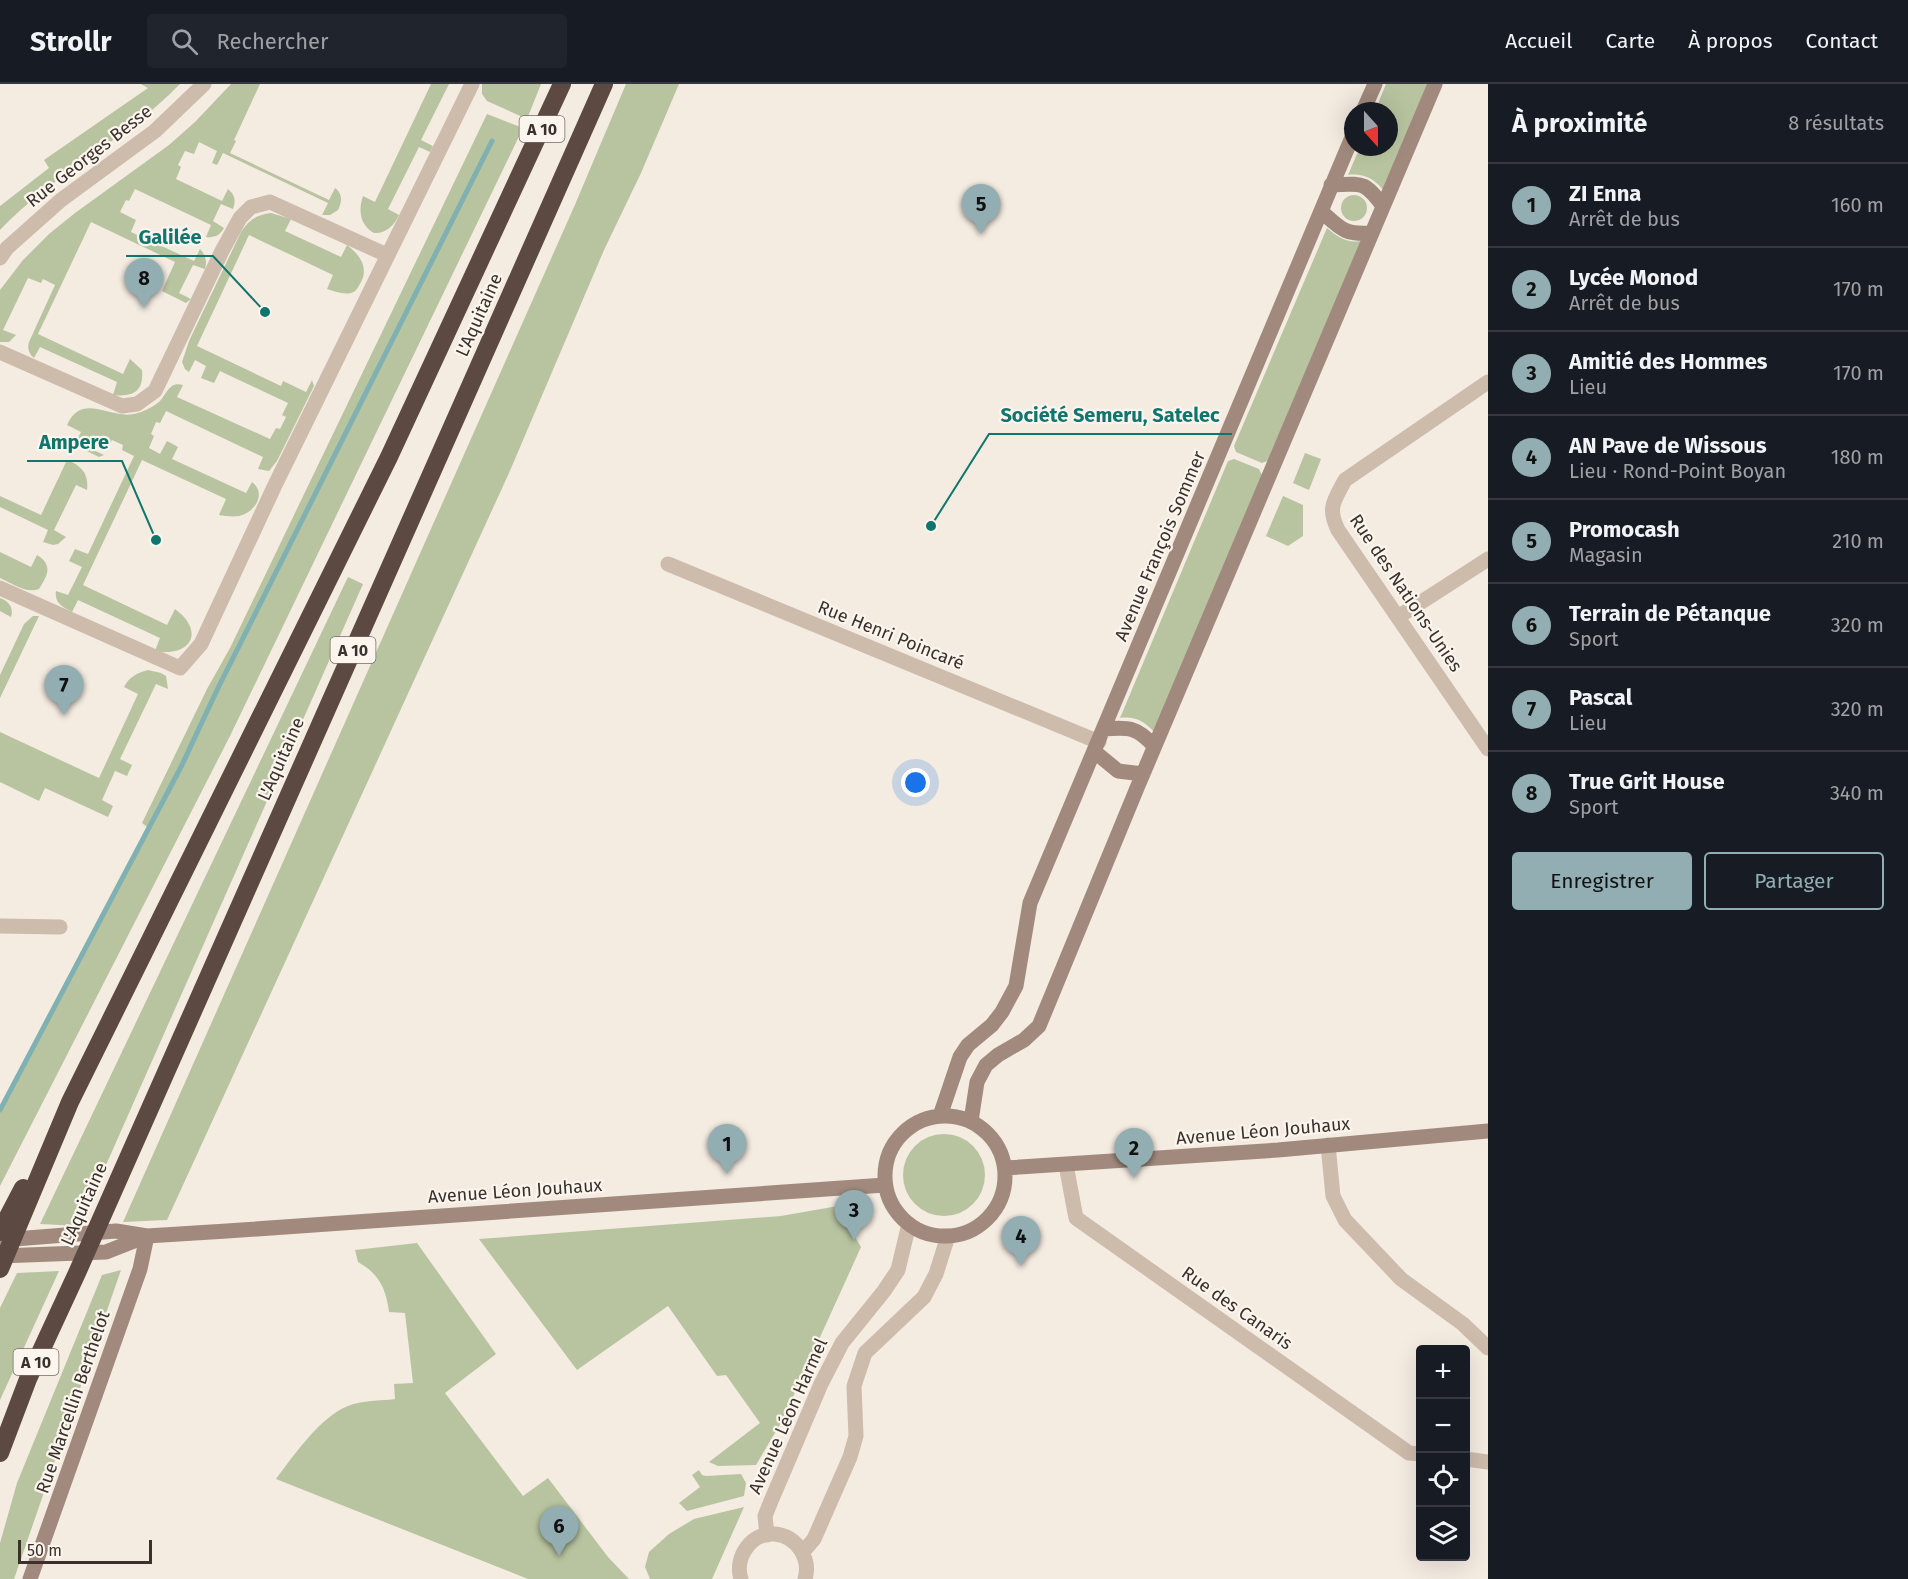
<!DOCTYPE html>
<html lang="fr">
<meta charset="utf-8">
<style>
:root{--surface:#171b24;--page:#20242c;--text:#f1f3f6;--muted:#9ea1a6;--line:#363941;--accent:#92aeb2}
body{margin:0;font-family:"Fira Sans",sans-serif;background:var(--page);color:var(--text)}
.controls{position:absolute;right:18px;bottom:18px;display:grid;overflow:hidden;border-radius:6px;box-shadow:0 6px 24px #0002}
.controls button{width:54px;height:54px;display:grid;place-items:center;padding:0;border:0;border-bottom:2px solid var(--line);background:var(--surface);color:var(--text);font:30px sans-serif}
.compass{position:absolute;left:1344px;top:18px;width:54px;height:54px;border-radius:50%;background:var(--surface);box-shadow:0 6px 24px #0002;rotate:159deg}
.scale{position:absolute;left:18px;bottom:15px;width:134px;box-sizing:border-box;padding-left:6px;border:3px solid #3b302b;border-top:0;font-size:16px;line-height:21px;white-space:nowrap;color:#3b302b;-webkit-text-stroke:4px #fbf5ee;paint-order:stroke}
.you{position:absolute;left:916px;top:699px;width:21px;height:21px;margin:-15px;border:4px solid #fff;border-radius:50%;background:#1a73e8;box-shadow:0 0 0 9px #1a73e833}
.badge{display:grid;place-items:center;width:39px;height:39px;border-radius:50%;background:var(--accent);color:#111;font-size:20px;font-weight:700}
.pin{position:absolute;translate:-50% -50px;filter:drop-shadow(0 2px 3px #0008)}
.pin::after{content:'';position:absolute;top:32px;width:21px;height:18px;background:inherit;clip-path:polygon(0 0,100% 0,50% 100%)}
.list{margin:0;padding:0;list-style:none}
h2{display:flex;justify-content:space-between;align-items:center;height:78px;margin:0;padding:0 24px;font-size:26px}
h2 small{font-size:20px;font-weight:400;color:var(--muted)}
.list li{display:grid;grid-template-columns:39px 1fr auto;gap:18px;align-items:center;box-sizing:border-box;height:84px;padding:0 24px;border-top:2px solid var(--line)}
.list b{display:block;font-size:22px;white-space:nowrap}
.list p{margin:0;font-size:20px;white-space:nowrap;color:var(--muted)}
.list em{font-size:20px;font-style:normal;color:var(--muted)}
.actions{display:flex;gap:12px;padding:18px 24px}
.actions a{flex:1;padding:14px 0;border:2px solid var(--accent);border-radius:6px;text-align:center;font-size:21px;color:var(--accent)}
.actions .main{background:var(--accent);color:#111}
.icon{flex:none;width:33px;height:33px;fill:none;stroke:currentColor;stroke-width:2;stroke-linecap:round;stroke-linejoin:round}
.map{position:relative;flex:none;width:1488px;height:1495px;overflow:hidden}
header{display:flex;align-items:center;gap:36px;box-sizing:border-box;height:84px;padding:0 30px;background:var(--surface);border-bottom:2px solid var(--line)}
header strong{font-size:28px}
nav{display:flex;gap:33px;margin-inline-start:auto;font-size:21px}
.search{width:420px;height:54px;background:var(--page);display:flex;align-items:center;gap:15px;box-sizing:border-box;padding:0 21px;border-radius:6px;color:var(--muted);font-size:22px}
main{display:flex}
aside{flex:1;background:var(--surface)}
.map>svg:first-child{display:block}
.green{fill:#b8c4a0}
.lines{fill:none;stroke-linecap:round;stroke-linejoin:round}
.stream{stroke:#7fb0b2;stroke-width:5}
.street{stroke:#cdbbac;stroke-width:15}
.secondary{stroke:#a18a7d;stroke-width:15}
.highway{stroke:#5c4a42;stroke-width:18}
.labels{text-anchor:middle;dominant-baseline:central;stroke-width:4.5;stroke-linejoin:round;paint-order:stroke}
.shield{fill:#fbf5ee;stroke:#756b66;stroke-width:1.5}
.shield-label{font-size:16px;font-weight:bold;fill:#3b302b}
.street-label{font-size:18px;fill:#3b302b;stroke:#fbf5ee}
.leader{fill:none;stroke:#0f766e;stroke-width:2}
.callout-dot{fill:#0f766e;stroke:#fbf5ee;stroke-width:2}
.callout-label{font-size:20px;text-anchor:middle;font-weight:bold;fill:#0f766e;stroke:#fbf5ee;stroke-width:4.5;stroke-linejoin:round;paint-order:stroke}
</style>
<header>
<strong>Strollr</strong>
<div class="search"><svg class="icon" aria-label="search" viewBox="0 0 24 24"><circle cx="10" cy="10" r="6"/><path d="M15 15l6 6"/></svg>Rechercher</div>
<nav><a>Accueil</a><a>Carte</a><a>À propos</a><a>Contact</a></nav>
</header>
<main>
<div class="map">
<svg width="1488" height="1495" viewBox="0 0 1488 1495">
<rect width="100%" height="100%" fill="#f4ebe1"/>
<!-- green -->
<path class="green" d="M 141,0 L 180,0 C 126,56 53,90 0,146 L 0,122 L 49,84 L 44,76 L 148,4 Z
M 231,0 L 260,0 L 234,56 L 236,57 L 230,69 L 329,116 L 335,104 C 343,110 342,118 338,126 L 330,131 L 322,131 L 328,119 L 223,69 L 217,81 L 212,79 L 217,67 L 199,58 L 194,70 L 185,67 L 178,81 L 181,83 L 176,95 L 222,117 L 228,105 C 235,111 236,116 233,125 L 221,120 L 213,137 L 224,144 C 220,151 215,154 206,153 L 211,141 L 135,105 L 129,117 L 126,116 L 120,128 L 136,136 L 131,148 L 194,177 L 200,165 C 206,172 207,177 205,185 L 193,181 L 179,209 L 191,215 L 186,219 L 162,207 L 175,178 L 91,138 L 38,250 L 123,290 L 130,275 L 142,286 C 144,308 133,313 113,311 L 117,298 L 40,263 L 34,274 C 29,270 27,265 29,258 L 55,201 L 43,195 L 41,199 L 28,194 L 3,246 L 16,251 L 9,258 L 0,258 L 0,206 L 23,176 L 49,150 L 75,129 L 169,61 L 195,38 Z
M 431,0 L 449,0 L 421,56 L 433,62 L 430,68 L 419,63 L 388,125 L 399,131 C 394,142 385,150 374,149 C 360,141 358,127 363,112 L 375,118 Z
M 482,0 L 541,0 L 527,35 L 487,17 L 482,10 Z
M 626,0 L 679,0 L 641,89 L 604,166 L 509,389 L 167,1136 L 123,1138 L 574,123 Z
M 1386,0 L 1427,0 L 1383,106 C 1374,94 1362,89 1348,91 L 1360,63 L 1389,63 L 1389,27 L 1375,27 Z
M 487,30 L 523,44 L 230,652 L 0,1102 L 0,1023 L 147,743 L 142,739 L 207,605 L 230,564 Z
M1341 124a13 13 0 1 1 26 0a13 13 0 1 1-26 0Z
M 271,129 L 291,135 L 285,147 L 341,173 L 347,161 C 359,170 369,183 361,198 C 358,203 357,207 351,209 C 343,211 335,207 327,205 L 333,191 L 249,151 L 197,262 L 281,302 L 283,297 L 306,308 L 312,296 L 314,302 L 277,377 L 269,387 L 258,385 L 263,373 L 166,327 L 160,339 L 156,338 L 151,350 L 154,352 L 149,364 L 160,370 L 167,357 L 178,363 L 172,375 L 246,409 L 252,398 C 267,409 255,429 239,432 C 232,433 226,432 219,431 L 226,415 L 142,376 L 83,501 L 167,541 L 175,525 C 205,547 192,573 155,567 L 160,554 L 78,516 L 72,528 C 63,523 54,519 56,507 L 68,511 L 82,483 L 69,477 L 75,465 L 88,470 L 134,372 L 122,366 L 123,361 L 112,356 L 110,360 L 98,354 L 91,365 L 104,371 L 99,373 L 85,366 L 83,361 L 76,358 L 81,348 L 67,341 C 82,308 109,335 134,330 C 143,328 151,324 159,318 C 167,310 169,297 183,301 L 177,313 L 270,355 L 276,344 L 280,345 L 286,333 L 282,331 L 288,319 L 220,287 L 214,299 L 201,294 L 206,282 L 195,276 L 189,288 L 185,285 L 182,278 L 189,257 L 241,148 C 249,136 256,131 271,129 Z
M 1327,144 C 1338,153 1346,159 1361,157 L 1268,377 L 1262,379 L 1236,368 L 1234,362 Z
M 1305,369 L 1321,375 L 1309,406 L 1293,399 Z
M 1234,375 L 1259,385 L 1262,391 L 1154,648 C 1144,637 1135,632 1120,634 L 1228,377 Z
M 67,376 C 82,382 89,390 87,406 L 76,401 L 54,446 L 66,453 L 58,460 L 53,461 L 43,458 L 48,446 L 0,423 L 0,412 L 41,431 Z
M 1283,412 L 1303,421 L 1303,452 L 1288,462 L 1266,452 Z
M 0,468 L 31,483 L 37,471 C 53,481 48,491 39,505 C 26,510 12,499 0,494 Z
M 348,493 L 363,500 L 79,1142 L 40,1140 Z
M 0,514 C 9,517 14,524 11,533 L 0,527 Z
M 33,532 L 39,532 L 0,614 L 0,591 L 24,540 Z
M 148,586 L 161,589 L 166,592 L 168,605 L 156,600 L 120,675 L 132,681 L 127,692 L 115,687 L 102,716 L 113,722 L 108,733 L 45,704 L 39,717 L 0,698 L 0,648 L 99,694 L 138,610 L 124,603 C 129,593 137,589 148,586 Z
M903 1091a41 41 0 1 1 82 0a41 41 0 1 1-82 0Z
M 838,1122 L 859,1123 L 856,1131 L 849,1143 L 861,1163 L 782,1337 L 756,1381 L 718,1382 L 709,1378 L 760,1339 L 726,1291 L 717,1292 L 668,1222 L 577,1286 L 479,1155 L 781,1132 Z
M 417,1159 L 496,1270 L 445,1309 L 523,1412 L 548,1394 L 608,1473 L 629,1495 L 528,1495 L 276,1395 C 294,1371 320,1333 348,1322 C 362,1316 381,1317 395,1315 L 394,1300 L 413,1299 L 405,1229 L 389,1228 C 386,1204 379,1190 358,1178 L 355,1166 Z
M 121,1186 L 14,1495 L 0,1495 L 0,1459 L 17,1399 L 102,1191 Z
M 59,1187 L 0,1316 L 0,1224 L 17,1189 Z
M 699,1386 L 702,1391 L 706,1392 L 741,1390 L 746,1399 L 744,1412 L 687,1427 L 679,1419 L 700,1403 L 692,1391 Z
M 744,1423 L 712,1495 L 650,1495 L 645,1483 L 649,1468 L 669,1450 L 694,1435 Z"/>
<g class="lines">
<!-- stream -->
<path class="stream" d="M 0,1026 L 181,683 L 218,604 L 492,57"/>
<!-- street -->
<path class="street" d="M 0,174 L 7,164 L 61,116 L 155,47 L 204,0
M 0,268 L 122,322 L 137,320 L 155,307 L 222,167 L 240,134 L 251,123 L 270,118 L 387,171
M 1488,298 L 1345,396 C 1334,417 1327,423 1338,446 L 1488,665
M 668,480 L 1099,658
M 0,504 L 180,584 L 201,560 L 275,401 L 472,0
M 1398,533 L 1488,475
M 0,842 L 60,843
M 1328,1061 L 1333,1112 L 1345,1136 L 1401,1195 L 1463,1240 L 1488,1264
M 1066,1081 L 1076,1134 L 1409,1369 L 1420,1370
M 1466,1375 L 1488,1378
M 767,1451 L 765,1432 L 771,1417 L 821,1300 L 842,1259 L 884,1207 L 898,1186 L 909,1140
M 803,1468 L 814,1455 L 850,1373 L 856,1352 L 854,1302 L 865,1269 L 924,1213 L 936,1190 L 948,1152
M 741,1495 C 734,1474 751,1448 775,1450 C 797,1452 811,1475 805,1495"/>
<!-- secondary -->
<path class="secondary" d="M 1363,27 L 1375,0
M 1331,101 C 1362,100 1364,96 1383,122
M 1321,127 C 1341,145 1344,151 1372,149
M 1104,645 C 1129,643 1137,643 1154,662
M 1095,668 L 1118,687 L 1143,690
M 940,1032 L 960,973 L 968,961 L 992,941 L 1002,928 L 1016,902 L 1030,819 L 1353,51
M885 1092a60 60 0 1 1 120 0a60 60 0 1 1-120 0Z
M 971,1037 L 977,998 L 986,981 L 998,971 L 1024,956 L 1039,942 L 1137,704 L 1435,0
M 1005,1084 L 1278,1066 L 1488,1047
M 2,1156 L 116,1147 L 147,1152 L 227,1147 L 885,1101
M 0,1172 L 106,1168 L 144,1153
M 30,1495 L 140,1185 L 147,1152"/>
<!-- highway -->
<path class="highway" d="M 0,1148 L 23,1104
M 0,1185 L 70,1018 L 389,373 L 562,0
M 0,1369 L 28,1295 L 77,1189 L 604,0"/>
</g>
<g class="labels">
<!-- shield labels -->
<g class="shield">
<rect x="519.5" y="32" width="45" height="26" rx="4.5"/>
<rect x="330.5" y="553" width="45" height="26" rx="4.5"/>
<rect x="13.5" y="1265" width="45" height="26" rx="4.5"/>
</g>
<g class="shield-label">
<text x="542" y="45">A 10</text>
<text x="353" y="566">A 10</text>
<text x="36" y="1278">A 10</text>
</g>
<!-- street labels -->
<g class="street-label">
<text transform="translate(89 72) rotate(-38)">Rue Georges Besse</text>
<text transform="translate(479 231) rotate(-66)">L'Aquitaine</text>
<text transform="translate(1160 462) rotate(-67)">Avenue François Sommer</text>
<text transform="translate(1406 509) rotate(56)">Rue des Nations-Unies</text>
<text transform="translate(891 551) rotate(22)">Rue Henri Poincaré</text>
<text transform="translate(281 675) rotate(-66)">L'Aquitaine</text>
<text transform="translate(1263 1047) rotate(-5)">Avenue Léon Jouhaux</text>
<text transform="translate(515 1107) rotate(-4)">Avenue Léon Jouhaux</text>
<text transform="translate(84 1120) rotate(-66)">L'Aquitaine</text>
<text transform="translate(1237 1224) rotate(35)">Rue des Canaris</text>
<text transform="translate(73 1318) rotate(-71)">Rue Marcellin Berthelot</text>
<text transform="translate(788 1332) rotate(-66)">Avenue Léon Harmel</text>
</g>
</g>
<!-- callouts -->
<path class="leader" d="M265 228L213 172H126M931 442L989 350H1232M156 456L122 377H27"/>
<g class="callout-dot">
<circle cx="265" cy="228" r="6"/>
<circle cx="931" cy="442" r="6"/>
<circle cx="156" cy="456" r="6"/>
</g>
<g class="callout-label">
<text x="170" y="160">Galilée</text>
<text x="1110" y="338">Société Semeru, Satelec</text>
<text x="74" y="365">Ampere</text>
</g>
</svg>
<div class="controls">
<button>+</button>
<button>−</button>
<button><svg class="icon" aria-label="locate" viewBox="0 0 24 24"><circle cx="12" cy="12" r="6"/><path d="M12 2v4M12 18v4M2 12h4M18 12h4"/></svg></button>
<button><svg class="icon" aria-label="layers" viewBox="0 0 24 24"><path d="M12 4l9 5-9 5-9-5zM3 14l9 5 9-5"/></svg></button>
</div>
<svg class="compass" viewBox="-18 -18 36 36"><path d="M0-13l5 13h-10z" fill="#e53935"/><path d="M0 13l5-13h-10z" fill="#9ea1a6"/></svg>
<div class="scale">50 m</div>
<div class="you"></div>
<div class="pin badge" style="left:727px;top:1090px">1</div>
<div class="pin badge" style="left:1134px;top:1094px">2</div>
<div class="pin badge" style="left:854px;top:1156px">3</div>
<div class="pin badge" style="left:1021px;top:1182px">4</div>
<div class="pin badge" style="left:981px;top:150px">5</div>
<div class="pin badge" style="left:559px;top:1472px">6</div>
<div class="pin badge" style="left:64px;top:631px">7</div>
<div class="pin badge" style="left:144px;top:224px">8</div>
</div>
<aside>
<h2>À proximité<small>8 résultats</small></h2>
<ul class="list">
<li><span class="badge">1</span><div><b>ZI Enna</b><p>Arrêt de bus</p></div><em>160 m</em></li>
<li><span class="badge">2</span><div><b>Lycée Monod</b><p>Arrêt de bus</p></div><em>170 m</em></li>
<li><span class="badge">3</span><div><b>Amitié des Hommes</b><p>Lieu</p></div><em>170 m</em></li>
<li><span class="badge">4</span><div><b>AN Pave de Wissous</b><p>Lieu · Rond-Point Boyan</p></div><em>180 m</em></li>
<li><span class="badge">5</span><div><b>Promocash</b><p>Magasin</p></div><em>210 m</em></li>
<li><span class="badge">6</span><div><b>Terrain de Pétanque</b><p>Sport</p></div><em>320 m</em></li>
<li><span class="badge">7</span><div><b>Pascal</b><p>Lieu</p></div><em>320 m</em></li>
<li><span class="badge">8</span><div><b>True Grit House</b><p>Sport</p></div><em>340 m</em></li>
</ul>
<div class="actions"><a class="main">Enregistrer</a><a>Partager</a></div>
</aside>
</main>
